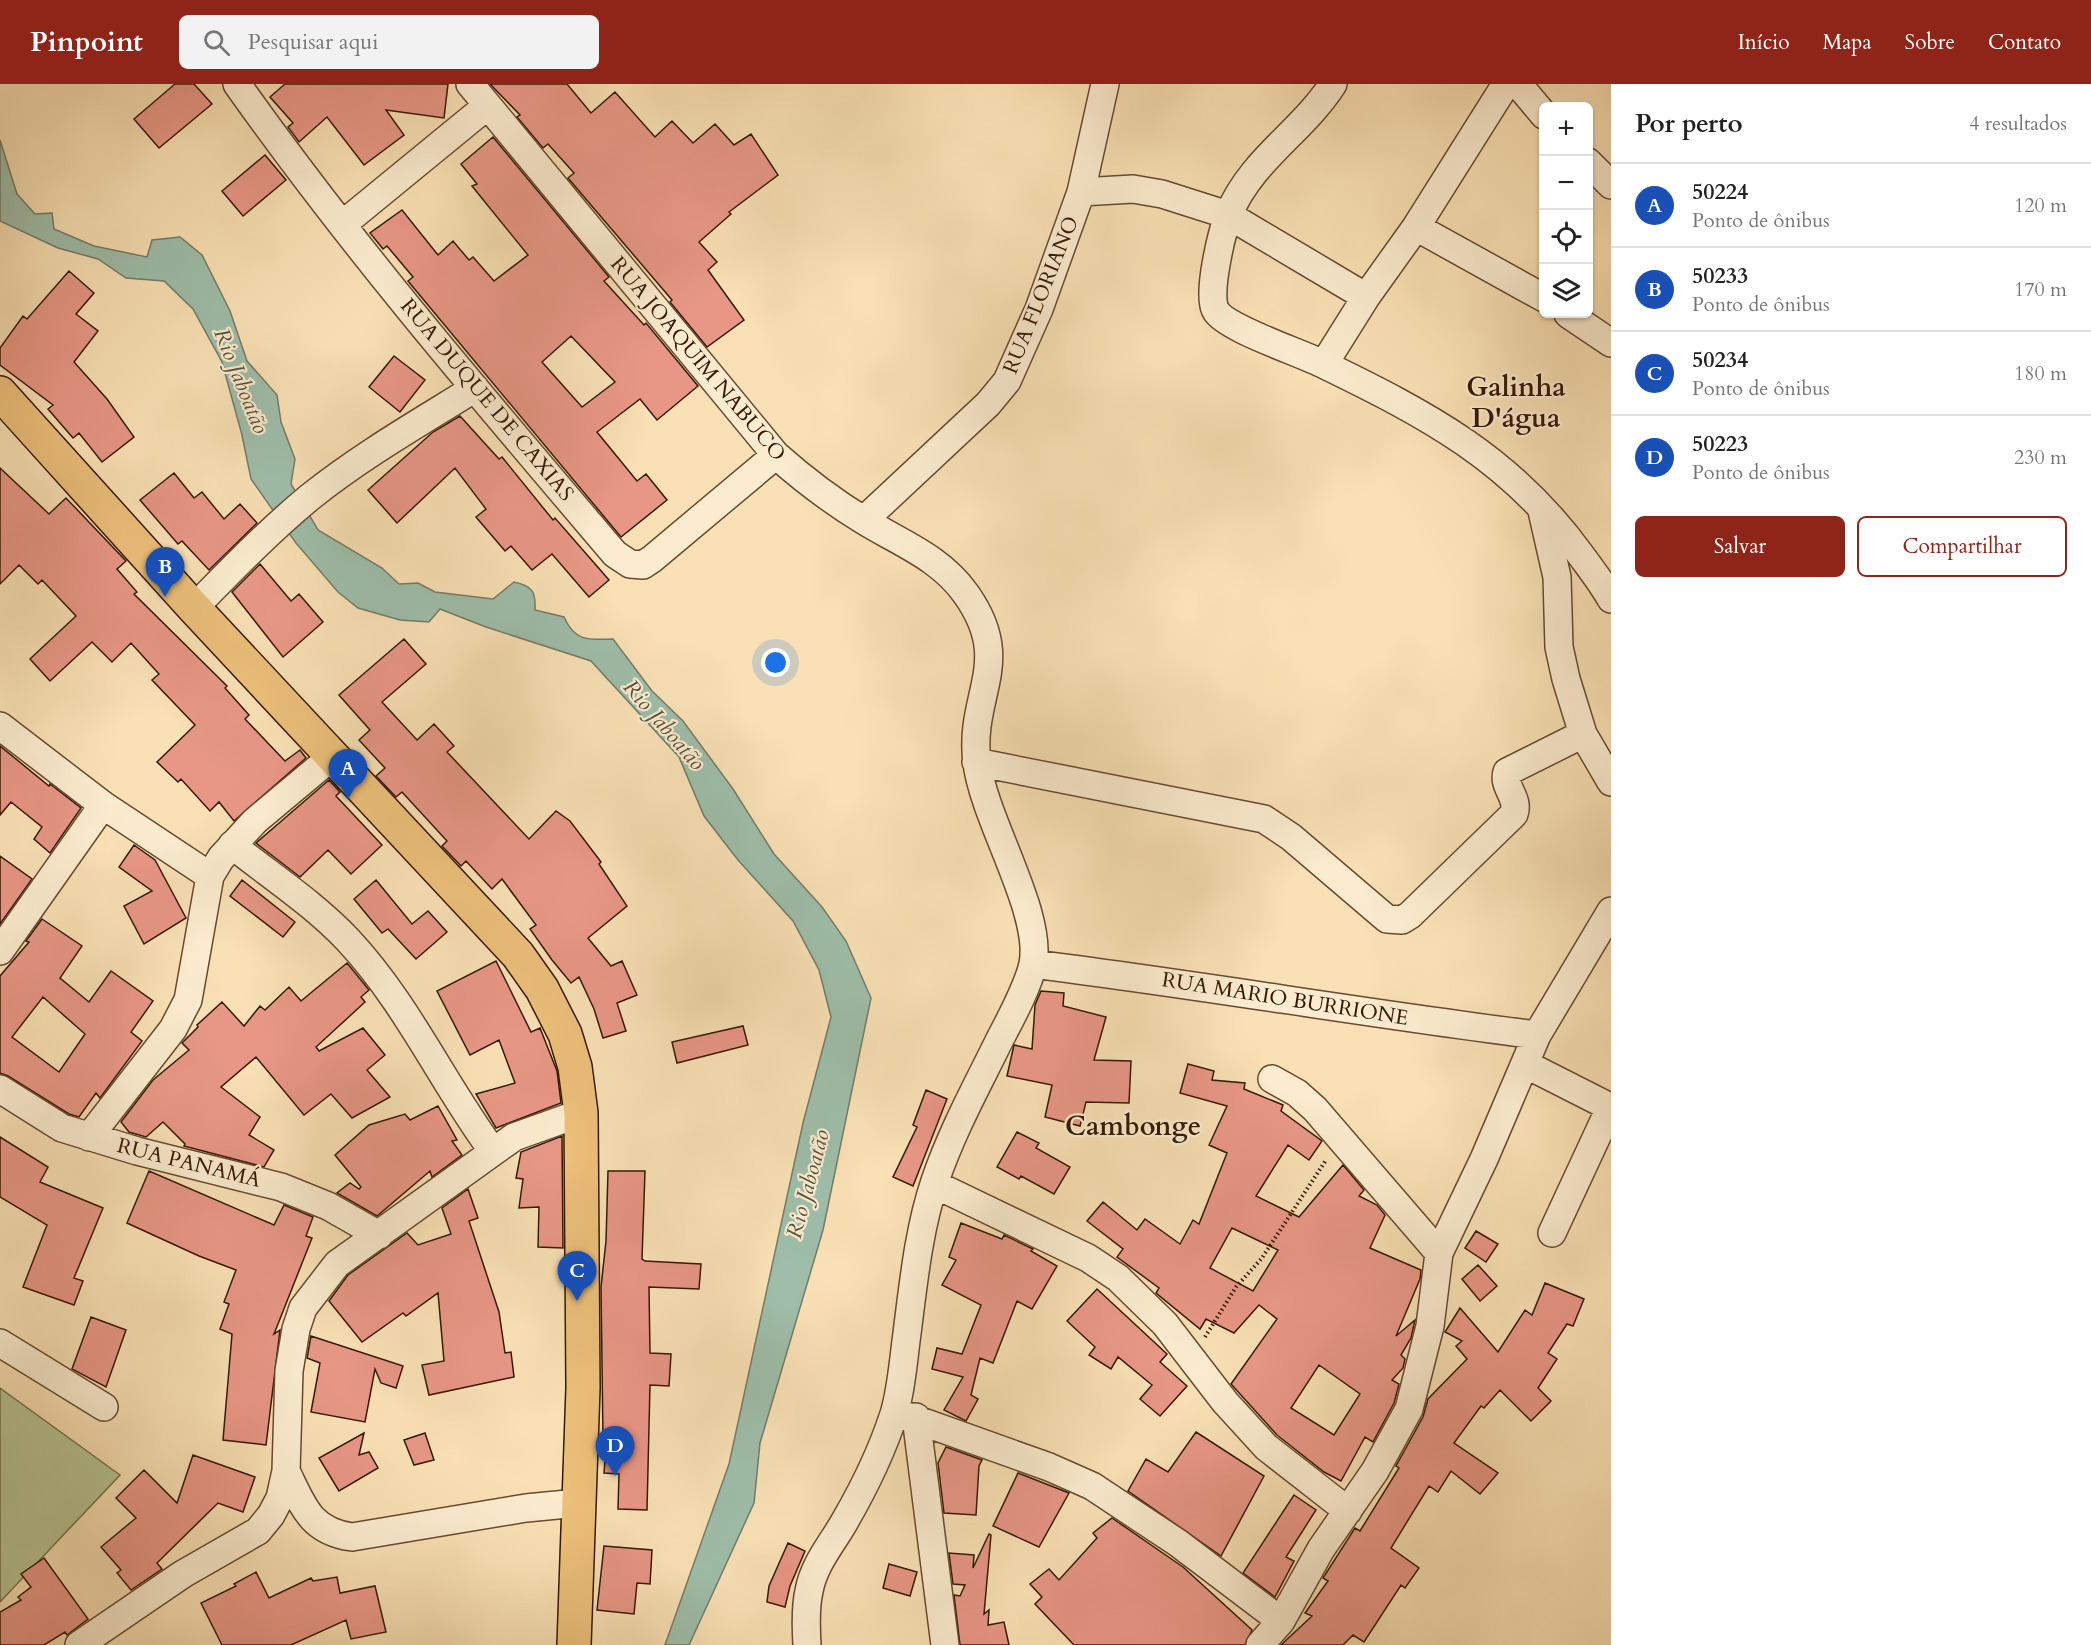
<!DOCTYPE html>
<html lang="pt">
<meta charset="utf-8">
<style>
:root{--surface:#fff;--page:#f2f2f2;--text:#222;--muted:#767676;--line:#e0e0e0;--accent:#8f2418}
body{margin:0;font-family:Cardo,serif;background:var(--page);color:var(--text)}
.controls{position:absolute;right:18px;top:18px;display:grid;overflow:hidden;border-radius:9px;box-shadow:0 2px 4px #0004}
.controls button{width:54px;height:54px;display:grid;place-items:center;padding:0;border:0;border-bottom:2px solid var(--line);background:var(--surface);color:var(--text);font:30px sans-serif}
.you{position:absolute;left:776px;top:579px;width:21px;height:21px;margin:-15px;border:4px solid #fff;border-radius:50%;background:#1a73e8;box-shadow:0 0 0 9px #1a73e833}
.badge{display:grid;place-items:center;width:39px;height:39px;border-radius:50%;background:var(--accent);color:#fff;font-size:20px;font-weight:700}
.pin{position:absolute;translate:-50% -50px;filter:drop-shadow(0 2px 3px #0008)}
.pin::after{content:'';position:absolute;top:32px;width:21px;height:18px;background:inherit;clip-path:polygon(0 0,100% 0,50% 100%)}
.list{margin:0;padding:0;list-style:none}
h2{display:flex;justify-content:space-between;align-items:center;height:78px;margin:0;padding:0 24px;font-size:26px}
h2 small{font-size:20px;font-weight:400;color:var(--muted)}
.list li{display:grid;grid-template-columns:39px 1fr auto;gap:18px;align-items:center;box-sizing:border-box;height:84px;padding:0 24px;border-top:2px solid var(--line)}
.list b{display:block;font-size:22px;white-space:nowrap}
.list p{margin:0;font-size:20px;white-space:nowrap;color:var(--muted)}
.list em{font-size:20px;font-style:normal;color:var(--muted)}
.actions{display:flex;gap:12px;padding:18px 24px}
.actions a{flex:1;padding:14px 0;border:2px solid var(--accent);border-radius:9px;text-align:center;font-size:21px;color:var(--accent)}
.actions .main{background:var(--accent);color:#fff}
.icon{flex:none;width:33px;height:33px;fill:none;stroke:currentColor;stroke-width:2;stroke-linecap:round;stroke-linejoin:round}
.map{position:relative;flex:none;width:1611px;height:1561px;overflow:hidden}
header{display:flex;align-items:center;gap:36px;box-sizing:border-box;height:84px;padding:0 30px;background:var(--accent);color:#fff}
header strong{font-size:28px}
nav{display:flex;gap:33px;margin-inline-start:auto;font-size:21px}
.search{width:420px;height:54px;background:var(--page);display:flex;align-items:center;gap:15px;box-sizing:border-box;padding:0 21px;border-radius:9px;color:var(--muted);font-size:22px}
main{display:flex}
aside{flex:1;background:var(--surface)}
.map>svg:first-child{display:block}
.green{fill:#b7c492;stroke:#766e4b;stroke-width:1.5}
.water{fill:#9ebeaa;stroke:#747c68;stroke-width:1.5}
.building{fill:#e89786;stroke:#361804;stroke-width:1.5;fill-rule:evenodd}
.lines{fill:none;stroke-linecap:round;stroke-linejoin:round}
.minor-casing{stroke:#674a30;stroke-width:30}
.major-casing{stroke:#361804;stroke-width:36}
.path{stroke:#361804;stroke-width:4;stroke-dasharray:1.5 3;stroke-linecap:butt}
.minor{stroke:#fbeccf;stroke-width:27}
.major{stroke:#ecc07a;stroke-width:33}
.labels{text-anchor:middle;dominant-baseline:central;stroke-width:4.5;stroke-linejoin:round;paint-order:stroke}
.street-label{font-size:21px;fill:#361804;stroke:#fbeccf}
.water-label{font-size:22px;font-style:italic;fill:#5a523e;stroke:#fbeccf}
.district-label{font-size:27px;font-weight:bold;fill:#361804;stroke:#fbeccf}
</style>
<header>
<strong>Pinpoint</strong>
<div class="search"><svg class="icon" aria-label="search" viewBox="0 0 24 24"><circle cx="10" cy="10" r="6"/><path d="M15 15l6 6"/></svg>Pesquisar aqui</div>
<nav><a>Início</a><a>Mapa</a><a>Sobre</a><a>Contato</a></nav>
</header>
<main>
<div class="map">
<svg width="1611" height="1561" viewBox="0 0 1611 1561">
<rect width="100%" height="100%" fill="#f9e1b5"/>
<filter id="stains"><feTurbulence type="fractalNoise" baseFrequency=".00333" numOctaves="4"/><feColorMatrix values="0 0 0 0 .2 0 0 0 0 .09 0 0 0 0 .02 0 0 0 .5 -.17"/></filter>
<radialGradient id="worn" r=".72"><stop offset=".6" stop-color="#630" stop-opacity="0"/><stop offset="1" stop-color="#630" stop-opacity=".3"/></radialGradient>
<!-- green -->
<path class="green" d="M 0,1304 L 120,1391 L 0,1518 Z"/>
<!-- water -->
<path class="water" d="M 0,56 L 17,110 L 35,130 L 52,129 L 54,145 L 94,162 L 147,173 L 152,156 L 180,153 L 202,171 L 230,227 L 247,277 L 277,311 L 281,338 L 295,375 L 291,400 L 318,446 L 382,484 L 399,500 L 418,499 L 435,508 L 493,515 L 514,498 C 532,502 536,507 535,526 L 564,533 C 575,558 589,556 613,555 L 652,607 L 683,637 L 733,705 L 774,770 L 822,823 L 846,857 L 871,914 L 823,1146 L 760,1359 L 754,1419 L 689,1561 L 665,1561 L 729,1380 L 803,1039 L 831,933 L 819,886 L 793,837 L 738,776 L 704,732 L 679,673 L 591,577 L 486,543 L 440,525 L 429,538 L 400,536 L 358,524 L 338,508 L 296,459 L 251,395 L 242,351 L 222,278 L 193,225 L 164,197 L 126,194 L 98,175 L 58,164 L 0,137 Z"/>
<!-- building -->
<path class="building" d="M 175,0 L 194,0 L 212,20 L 159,64 L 134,35 Z
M 285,0 L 448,0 L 444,34 L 386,26 L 404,51 L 364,81 L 327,33 L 299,58 L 288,43 L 293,39 L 270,13 Z
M 490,0 L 567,0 L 591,29 L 615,8 L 655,53 L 672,37 L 693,59 L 715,40 L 734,61 L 751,50 L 778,91 L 729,128 L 731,130 L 699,158 L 717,178 L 708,186 L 744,236 L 707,263 L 670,218 L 672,216 L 568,94 L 574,89 L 548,60 L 543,64 L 517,33 L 520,31 Z
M 493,53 L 609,193 L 604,197 L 644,241 L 646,239 L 698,302 L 657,336 L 640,315 L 597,348 L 637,397 L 646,390 L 667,416 L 621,453 L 408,197 L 413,193 L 387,162 L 383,165 L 370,149 L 402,126 L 438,171 L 453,157 L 469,176 L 473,173 L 494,197 L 528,171 L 472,102 L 477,100 L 461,80 ZM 571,252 L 615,298 L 582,323 L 542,278 Z
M 265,71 L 286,96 L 243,132 L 222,107 Z
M 69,187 L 94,209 L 76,230 L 98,247 L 74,278 L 107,315 L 134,353 L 102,378 L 79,349 L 73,354 L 48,325 L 53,321 L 0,281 L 0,264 L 23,232 L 27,235 Z
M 394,272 L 425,296 L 400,328 L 369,303 Z
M 460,332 L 499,375 L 502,373 L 553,436 L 555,434 L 609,496 L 589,513 L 552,470 L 532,486 L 511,462 L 505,467 L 476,433 L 486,425 L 455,384 L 397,439 L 368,406 L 433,348 Z
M 0,384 L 49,430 L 66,414 L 126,477 L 117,485 L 137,508 L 134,510 L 227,602 L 225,604 L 249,631 L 245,635 L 285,677 L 300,666 L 306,674 L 234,737 L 219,718 L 210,727 L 181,695 L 178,698 L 157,678 L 195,641 L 152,596 L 159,590 L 131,559 L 112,578 L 92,558 L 50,597 L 30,575 L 76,532 L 42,496 L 38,500 L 19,481 L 0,500 Z
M 174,389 L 194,414 L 202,408 L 224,435 L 240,420 L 257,439 L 209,486 L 182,457 L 178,460 L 140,416 Z
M 260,480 L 291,517 L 299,510 L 323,538 L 283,573 L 232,508 Z
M 404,555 L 426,580 L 382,618 L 417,656 L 434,640 L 454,662 L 447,668 L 529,755 L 556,727 L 570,737 L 601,778 L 599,780 L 627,822 L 588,854 L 611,882 L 622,877 L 637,911 L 617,919 L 626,947 L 603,954 L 594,925 L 579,893 L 571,899 L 552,876 L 530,845 L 536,841 L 502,795 L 492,805 L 466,777 L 461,782 L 442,762 L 447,757 L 402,708 L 396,713 L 376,692 L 385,684 L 359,656 L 370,646 L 339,611 Z
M 0,662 L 49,702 L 50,700 L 81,724 L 50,769 L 34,755 L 42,743 L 11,718 L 0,731 Z
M 329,696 L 340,708 L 336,712 L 382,761 L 351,790 L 328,766 L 300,793 L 256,759 Z
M 134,761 L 155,776 L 186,834 L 144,860 L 124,822 L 152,807 L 119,783 Z
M 0,772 L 32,795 L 0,840 Z
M 242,796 L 295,838 L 283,853 L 230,812 Z
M 376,796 L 412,840 L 428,827 L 447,848 L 416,875 L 388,845 L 382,849 L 354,815 Z
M 42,835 L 82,862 L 60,894 L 89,918 L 111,887 L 153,917 L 131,948 L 142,957 L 100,1014 L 96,1009 L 79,1033 L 69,1030 L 8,992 L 0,989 L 0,892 L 29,858 L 26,857 ZM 43,913 L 85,950 L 59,988 L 12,953 Z
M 496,877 L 531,948 L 540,944 L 557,987 L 561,1019 L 496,1044 L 476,1010 L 515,999 L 499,956 L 470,971 L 437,907 Z
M 347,879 L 369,906 L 361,913 L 365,918 L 316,963 L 319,967 L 363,944 L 385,971 L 367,986 L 390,1013 L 352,1034 L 331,1010 L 304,1031 L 256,973 L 221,1003 L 260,1033 L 249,1051 L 274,1066 L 264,1083 L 184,1062 L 185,1060 L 163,1038 L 146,1053 L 129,1048 L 121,1038 L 153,996 L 189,966 L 182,959 L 198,943 L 197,941 L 222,918 L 244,942 L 260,922 L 265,926 L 289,903 L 301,917 Z
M 1041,907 L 1064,909 L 1063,922 L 1106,933 L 1094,976 L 1131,977 L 1129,1019 L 1086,1018 L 1080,1042 L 1045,1033 L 1052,1001 L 1007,992 L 1014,961 L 1032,965 L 1035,921 Z
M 743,942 L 748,961 L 677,979 L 672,958 Z
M 1188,980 L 1214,987 L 1212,996 L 1245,999 L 1244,1005 L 1283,1021 L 1281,1027 L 1322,1057 L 1309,1076 L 1288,1061 L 1256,1112 L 1299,1133 L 1343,1081 L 1364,1106 L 1359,1112 L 1377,1121 L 1385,1131 L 1370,1164 L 1421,1186 L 1420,1195 L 1396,1252 L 1415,1236 L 1411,1254 L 1401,1271 L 1405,1275 L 1403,1284 L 1392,1296 L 1399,1300 L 1394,1319 L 1373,1358 L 1365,1353 L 1341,1397 L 1324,1388 L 1277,1351 L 1231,1300 L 1277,1235 L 1259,1221 L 1234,1249 L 1206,1235 L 1200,1245 L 1156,1209 L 1159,1204 L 1117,1173 L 1123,1165 L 1087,1137 L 1103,1118 L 1137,1146 L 1145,1135 L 1180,1160 L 1193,1136 L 1199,1140 L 1227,1069 L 1209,1061 L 1227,1022 L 1180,1009 ZM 1232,1144 L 1278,1166 L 1253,1207 L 1210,1184 ZM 1319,1281 L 1360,1310 L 1334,1351 L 1291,1324 Z
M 926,1006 L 947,1015 L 913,1102 L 893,1093 L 917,1043 L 913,1041 Z
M 438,1022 L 457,1056 L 452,1057 L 462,1071 L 432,1093 L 430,1087 L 377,1132 L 337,1109 L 350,1099 L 359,1105 L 361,1103 L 335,1071 L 369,1041 L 405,1030 L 410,1036 Z
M 1017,1048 L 1039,1059 L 1036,1064 L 1070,1083 L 1054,1110 L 1021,1092 L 1019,1095 L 997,1083 Z
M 562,1052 L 563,1164 L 538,1163 L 539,1123 L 519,1124 L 523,1095 L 516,1094 L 521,1068 Z
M 0,1053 L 48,1083 L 40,1098 L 103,1124 L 74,1194 L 83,1197 L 74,1221 L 23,1203 L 47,1141 L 0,1113 Z
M 149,1087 L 274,1141 L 284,1121 L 313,1133 L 306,1152 L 312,1154 L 274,1250 L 280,1246 L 266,1361 L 223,1356 L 232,1250 L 220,1245 L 229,1220 L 224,1218 L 236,1186 L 199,1172 L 127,1139 Z
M 608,1087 L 645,1087 L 642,1175 L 645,1177 L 701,1180 L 699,1205 L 649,1203 L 650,1269 L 671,1270 L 669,1302 L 650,1301 L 647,1426 L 618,1425 L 619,1390 L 604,1389 L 607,1355 L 603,1355 L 601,1203 L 606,1157 Z
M 468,1105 L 478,1134 L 469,1137 L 499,1228 L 505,1269 L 511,1268 L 514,1293 L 429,1311 L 422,1281 L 444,1277 L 438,1209 L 406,1232 L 403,1229 L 362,1258 L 329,1217 L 348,1191 L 407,1149 L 418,1161 L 451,1150 L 442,1124 Z
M 961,1139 L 1002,1155 L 1004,1151 L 1033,1165 L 1031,1167 L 1057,1182 L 1032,1225 L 1017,1217 L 993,1279 L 980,1274 L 971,1311 L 978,1315 L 966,1337 L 944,1326 L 963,1293 L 932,1285 L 937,1264 L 962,1270 L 981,1221 L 942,1201 L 956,1176 L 949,1173 Z
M 1476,1147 L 1498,1160 L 1486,1178 L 1465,1164 Z
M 1478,1181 L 1497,1202 L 1480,1217 L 1462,1195 Z
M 1545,1199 L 1584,1215 L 1573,1242 L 1567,1240 L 1548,1269 L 1557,1275 L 1538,1304 L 1551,1317 L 1531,1337 L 1500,1306 L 1484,1324 L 1481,1322 L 1454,1359 L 1498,1389 L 1480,1410 L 1451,1387 L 1438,1408 L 1429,1402 L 1391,1464 L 1419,1484 L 1405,1504 L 1401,1501 L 1364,1558 L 1353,1551 L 1343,1561 L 1281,1561 L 1312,1532 L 1305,1529 L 1328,1497 L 1323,1494 L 1355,1444 L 1360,1447 L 1399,1384 L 1396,1382 L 1423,1333 L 1428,1315 L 1467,1275 L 1456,1262 L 1462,1257 L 1445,1248 L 1460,1224 L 1498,1268 L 1525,1226 L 1532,1231 Z
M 1097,1205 L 1167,1270 L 1160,1278 L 1187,1302 L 1160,1332 L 1140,1315 L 1152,1301 L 1118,1273 L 1111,1285 L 1089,1271 L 1095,1263 L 1067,1237 Z
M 91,1233 L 126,1246 L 106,1303 L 72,1285 Z
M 311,1252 L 403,1282 L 396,1304 L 381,1299 L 375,1285 L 365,1338 L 311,1328 L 320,1279 L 307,1274 Z
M 1196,1348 L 1264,1392 L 1221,1472 L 1128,1407 L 1146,1375 L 1168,1388 Z
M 364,1349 L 359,1371 L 369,1368 L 378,1384 L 339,1407 L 319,1374 Z
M 425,1349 L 434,1376 L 414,1381 L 404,1356 Z
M 946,1363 L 982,1376 L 979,1382 L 976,1431 L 944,1429 L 938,1379 Z
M 193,1371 L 255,1393 L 243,1428 L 218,1419 L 157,1479 L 162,1485 L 131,1506 L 117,1489 L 121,1486 L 101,1463 L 136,1434 L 116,1414 L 144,1386 L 177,1419 Z
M 1018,1389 L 1069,1409 L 1039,1463 L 993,1442 Z
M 1294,1411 L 1316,1426 L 1286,1473 L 1294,1477 L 1275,1513 L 1243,1489 Z
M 1112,1434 L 1183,1483 L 1252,1546 L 1245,1561 L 1074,1561 L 1035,1520 L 1042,1513 L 1030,1500 L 1049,1485 L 1059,1496 L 1097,1454 L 1093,1449 Z
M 989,1450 L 991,1451 L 984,1530 L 989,1526 L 988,1541 L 1004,1538 L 1009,1561 L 960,1561 L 954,1511 L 960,1512 L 965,1501 L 953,1500 L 949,1469 L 974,1471 L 973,1484 Z
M 788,1459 L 805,1467 L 790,1502 L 785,1523 L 767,1518 L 769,1502 Z
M 604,1462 L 652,1466 L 650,1500 L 637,1499 L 634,1530 L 597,1526 Z
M 44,1474 L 88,1535 L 67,1551 L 65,1548 L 44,1561 L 0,1561 L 0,1528 L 21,1516 L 18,1513 L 31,1503 L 21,1490 Z
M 889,1480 L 917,1488 L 910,1512 L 883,1504 Z
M 256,1488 L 269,1514 L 311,1494 L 313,1497 L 337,1493 L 340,1509 L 375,1502 L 386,1548 L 351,1555 L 346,1536 L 291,1561 L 222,1561 L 201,1519 L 236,1502 L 234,1500 Z"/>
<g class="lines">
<defs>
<path id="minor" d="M 237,0 C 353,164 485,317 615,470 L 630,480 L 643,481 L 652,475 L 776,371
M 470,0 L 776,371 C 803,395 832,417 863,436 C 900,459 940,473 966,510 C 1015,579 968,610 977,679 C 984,736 1043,828 1033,880 C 1028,903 1011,934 1000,955 C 977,1002 952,1047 935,1097 C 918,1147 913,1204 906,1257 C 903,1281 901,1307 894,1330 C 882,1367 865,1402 846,1435 C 833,1459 814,1479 809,1507 C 805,1524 806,1544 807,1561
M 1333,0 C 1303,47 1251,76 1229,130 C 1222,147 1206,213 1216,227 C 1227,245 1302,269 1325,281 C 1428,331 1511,375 1580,470 C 1591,485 1602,499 1611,515
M 1518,0 L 1544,31
M 1588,78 L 1611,101
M 1081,108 L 1133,105 L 1162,110 L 1228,131 L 1366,213
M 343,140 L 487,22
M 1416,143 L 1544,214
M 1568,230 L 1611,259
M 1324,280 L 1366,213 L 1416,143 L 1506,0
M 1542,427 L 1557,493 L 1559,563 L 1566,595 L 1583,650 L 1611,698
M 864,436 L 988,320 L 1007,297 L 1039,225 L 1081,108 L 1105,0
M 194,524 C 231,486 269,447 310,413 C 361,372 419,339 475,304
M 0,642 L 103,721 L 210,792
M 976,678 L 1264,735 L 1291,753 L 1387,835 L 1402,836 L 1410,831 L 1514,730 C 1520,714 1502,703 1507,688 L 1583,650
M 232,761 C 271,792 314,820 348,856 C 407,919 442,998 492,1066
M 0,867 L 103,721
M 1033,880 C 1201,901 1369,930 1537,951
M 1525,980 L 1610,1023
M 1272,995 L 1297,1009 L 1315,1025 L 1439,1169
M 0,1005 L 62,1044 L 137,1067 L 281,1103 L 328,1122 L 379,1151
M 89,1053 L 173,945 L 188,916 L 210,792 L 221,774 L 255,737 L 334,671
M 934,1100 L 1088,1174 L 1118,1194 L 1165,1240 L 1225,1318 L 1266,1363 L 1348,1427
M 1552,1149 L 1611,1022
M 0,1259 L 104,1323
M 895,1328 L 1049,1383 L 1092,1402 L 1178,1459 L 1281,1537
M 916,1333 L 945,1561
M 286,1387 C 303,1422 310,1447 352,1453 L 526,1424 L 578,1419
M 79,1561 L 183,1490 L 258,1447 L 271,1431 L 280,1414 L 286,1387 L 289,1287 L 296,1245 L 303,1224 L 337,1180 L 514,1053 L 581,1029
M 1260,1561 L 1281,1537 L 1321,1465 L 1375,1387 L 1409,1325 L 1430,1242 L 1439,1169 L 1484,1075 L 1537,951 L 1611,827"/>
<path id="major" d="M 0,309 L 194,524 L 518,871 L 542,905 L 565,950 L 575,983 L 581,1029 L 583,1304 L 574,1561"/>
</defs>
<!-- minor casing -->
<use href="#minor" class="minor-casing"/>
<!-- major casing -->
<use href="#major" class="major-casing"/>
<!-- path -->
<path class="path" d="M 1205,1253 L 1236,1203 L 1262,1174 L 1326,1076"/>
<!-- minor -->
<use href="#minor" class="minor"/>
<!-- major -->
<use href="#major" class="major"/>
</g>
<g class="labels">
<!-- street labels -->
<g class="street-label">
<text transform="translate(1041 211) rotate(-68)">RUA FLORIANO</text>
<text transform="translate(698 275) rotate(50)">RUA JOAQUIM NABUCO</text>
<text transform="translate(487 316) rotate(50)">RUA DUQUE DE CAXIAS</text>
<text transform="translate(1285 915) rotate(9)">RUA MARIO BURRIONE</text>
<text transform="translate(189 1079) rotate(14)">RUA PANAMÁ</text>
</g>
<!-- water labels -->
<g class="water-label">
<text transform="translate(241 297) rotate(68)">Rio Jaboatão</text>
<text transform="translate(664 641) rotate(49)">Rio Jaboatão</text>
<text transform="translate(808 1100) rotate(-75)">Rio Jaboatão</text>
</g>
<!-- district labels -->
<g class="district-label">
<text x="1516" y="303">Galinha<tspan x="1516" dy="31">D'água</tspan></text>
<text x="1133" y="1042">Cambonge</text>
</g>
</g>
<rect width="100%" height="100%" filter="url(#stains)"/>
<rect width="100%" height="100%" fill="url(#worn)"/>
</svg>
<div class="controls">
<button>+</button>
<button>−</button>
<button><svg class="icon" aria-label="locate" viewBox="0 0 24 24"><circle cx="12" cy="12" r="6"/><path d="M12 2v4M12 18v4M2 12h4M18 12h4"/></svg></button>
<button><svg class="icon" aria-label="layers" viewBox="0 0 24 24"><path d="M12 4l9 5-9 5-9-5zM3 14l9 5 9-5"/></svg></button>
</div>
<div class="you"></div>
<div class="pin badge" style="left:348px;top:715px;background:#1a4fb4">A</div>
<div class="pin badge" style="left:165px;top:513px;background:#1a4fb4">B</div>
<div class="pin badge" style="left:577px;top:1217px;background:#1a4fb4">C</div>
<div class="pin badge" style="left:615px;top:1392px;background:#1a4fb4">D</div>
</div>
<aside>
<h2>Por perto<small>4 resultados</small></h2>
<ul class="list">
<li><span class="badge" style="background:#1a4fb4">A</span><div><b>50224</b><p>Ponto de ônibus</p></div><em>120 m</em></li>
<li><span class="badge" style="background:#1a4fb4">B</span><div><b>50233</b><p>Ponto de ônibus</p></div><em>170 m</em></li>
<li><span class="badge" style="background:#1a4fb4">C</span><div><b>50234</b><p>Ponto de ônibus</p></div><em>180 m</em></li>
<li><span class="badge" style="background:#1a4fb4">D</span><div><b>50223</b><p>Ponto de ônibus</p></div><em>230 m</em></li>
</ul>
<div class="actions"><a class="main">Salvar</a><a>Compartilhar</a></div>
</aside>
</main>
